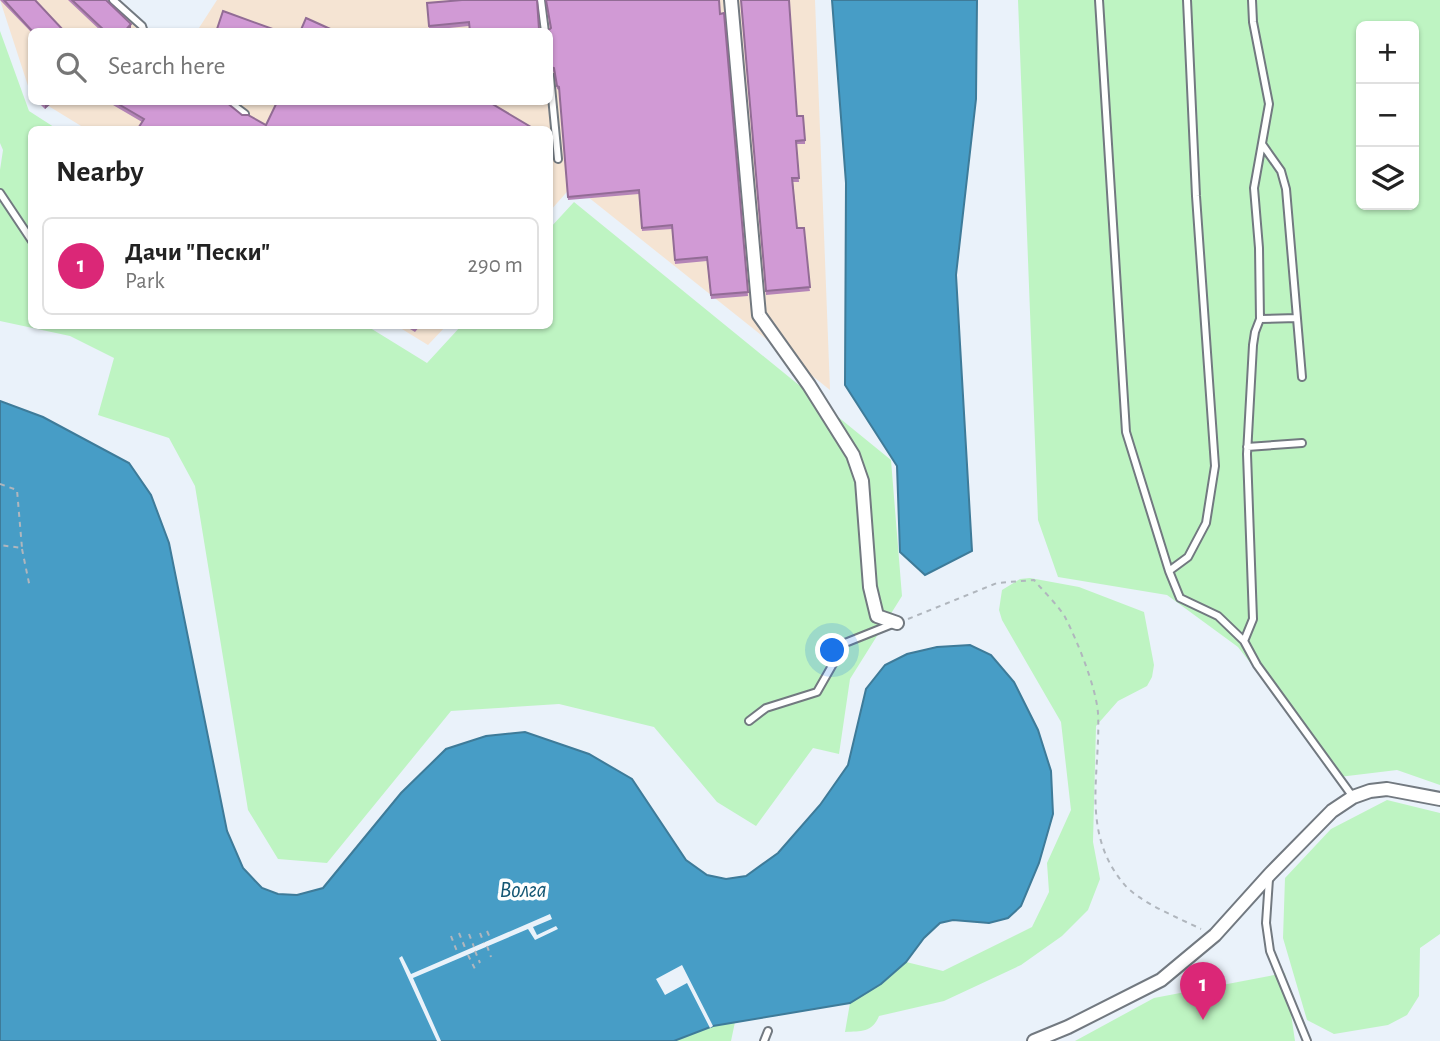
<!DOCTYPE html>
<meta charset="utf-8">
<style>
:root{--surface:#fff;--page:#f6f6f6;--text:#222;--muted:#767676;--line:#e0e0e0;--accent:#db2777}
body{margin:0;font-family:"Alegreya Sans",sans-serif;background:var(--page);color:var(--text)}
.controls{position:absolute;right:21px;top:21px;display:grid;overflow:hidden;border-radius:10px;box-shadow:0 2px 5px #0004}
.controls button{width:63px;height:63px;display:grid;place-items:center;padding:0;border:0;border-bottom:2px solid var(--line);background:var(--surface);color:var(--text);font:35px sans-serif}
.you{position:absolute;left:833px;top:651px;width:24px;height:24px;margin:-18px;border:5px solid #fff;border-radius:50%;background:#1a73e8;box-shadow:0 0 0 10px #1a73e833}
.badge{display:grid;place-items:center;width:46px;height:46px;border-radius:50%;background:var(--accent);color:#fff;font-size:23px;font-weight:700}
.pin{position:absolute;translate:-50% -58px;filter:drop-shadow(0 2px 4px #0008)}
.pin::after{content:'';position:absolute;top:37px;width:24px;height:21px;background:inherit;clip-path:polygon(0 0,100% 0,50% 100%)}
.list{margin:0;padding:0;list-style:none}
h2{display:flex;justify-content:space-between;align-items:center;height:91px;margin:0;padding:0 28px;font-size:30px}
h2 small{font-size:23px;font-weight:400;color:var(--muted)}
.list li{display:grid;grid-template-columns:46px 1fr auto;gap:21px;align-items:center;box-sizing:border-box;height:98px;margin:0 14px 14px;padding:0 14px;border:2px solid var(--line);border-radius:10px}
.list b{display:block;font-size:26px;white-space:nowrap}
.list p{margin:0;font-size:23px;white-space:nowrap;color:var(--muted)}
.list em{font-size:23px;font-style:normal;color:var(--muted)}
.icon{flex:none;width:38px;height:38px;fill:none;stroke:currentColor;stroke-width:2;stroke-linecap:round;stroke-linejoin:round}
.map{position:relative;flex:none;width:1440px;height:1041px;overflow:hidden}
.search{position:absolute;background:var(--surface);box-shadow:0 2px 5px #0004;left:28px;top:28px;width:525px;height:77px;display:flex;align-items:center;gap:18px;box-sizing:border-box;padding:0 24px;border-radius:10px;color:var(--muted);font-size:26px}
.panel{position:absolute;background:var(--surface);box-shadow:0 2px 5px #0004;left:28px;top:126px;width:525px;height:203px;border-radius:10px}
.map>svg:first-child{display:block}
.industrial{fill:#f5e4d3}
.green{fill:#bef4c2;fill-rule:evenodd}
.water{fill:#479dc6;stroke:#3e7b99;stroke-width:2}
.pier{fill:#eaf2fa}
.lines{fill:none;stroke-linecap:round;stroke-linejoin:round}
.lane-casing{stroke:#727980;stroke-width:10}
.street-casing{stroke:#727980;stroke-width:16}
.path{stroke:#b0b6bd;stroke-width:2;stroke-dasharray:5 5;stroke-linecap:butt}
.lane{stroke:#fff;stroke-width:6}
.street{stroke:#fff;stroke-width:12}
.wall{fill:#b484b7}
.shaded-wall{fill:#926c95}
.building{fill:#d19ad5;stroke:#926c95;stroke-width:2}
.labels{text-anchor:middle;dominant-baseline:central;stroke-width:7;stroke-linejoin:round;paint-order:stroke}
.water-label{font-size:23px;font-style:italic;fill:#155774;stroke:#fefefe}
</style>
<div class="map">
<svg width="1440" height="1041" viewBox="0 0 1440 1041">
<rect width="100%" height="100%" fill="#eaf2fa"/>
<!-- industrial -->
<path class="industrial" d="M 0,0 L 105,0 L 141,31 L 32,32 L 31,95 Z
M 217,0 L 815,0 L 830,390 L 573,185 L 550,211 L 550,130 L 86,129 L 42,102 L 550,102 L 550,32 L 197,31 Z
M 397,326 L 446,326 L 428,345 Z"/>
<!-- green -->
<path class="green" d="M 1018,0 L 1440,0 L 1440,785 L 1397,770 L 1339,777 L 1238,647 L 1167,595 L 1058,577 L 1038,520 ZM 1361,26 L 1414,26 L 1414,205 L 1361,205 Z
M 0,31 L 29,111 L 57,129 L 32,130 L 32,326 L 367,326 L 427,363 L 461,326 L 550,326 L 550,228 L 574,202 L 891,460 L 902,596 L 850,679 L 839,754 L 813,748 L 756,826 L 717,802 L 654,727 L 559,704 L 451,711 L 327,863 L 278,859 L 248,810 L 195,486 L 169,438 L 98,415 L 114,358 L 70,336 L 0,321 L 0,170 L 3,150 L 0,143 Z
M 1030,578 L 1079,587 L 1144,612 L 1154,665 L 1152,677 L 1147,686 L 1118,701 L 1096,726 L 1093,842 L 1100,879 L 1088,910 L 1062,936 L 1021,965 L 944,1001 L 879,1016 C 872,1033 861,1031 845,1032 L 850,1003 L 881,984 L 906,962 L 943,971 L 1032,927 L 1049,892 L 1047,863 L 1071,810 L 1061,722 L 1002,620 L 999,610 L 1002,590 L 1020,579 Z
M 1387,800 L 1440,813 L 1440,934 L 1420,948 L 1419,996 L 1407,1015 L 1388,1025 L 1334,1034 L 1307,1020 L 1283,938 L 1285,878 L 1331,829 Z
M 1285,973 L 1295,1041 L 1075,1041 L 1154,998 Z
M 735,1022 L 731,1041 L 674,1041 L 713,1026 Z"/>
<!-- water -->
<path class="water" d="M 832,0 L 977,0 L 976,99 L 956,275 L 972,551 L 925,575 L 900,552 L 897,466 L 845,385 L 846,183 Z
M 0,401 L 43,417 L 129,463 L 151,495 L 169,543 L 227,831 L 243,868 L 262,888 L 278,894 L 297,895 L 323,888 L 401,793 L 446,749 L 486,736 L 525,732 L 589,754 L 632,779 L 686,860 L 707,875 L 726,879 L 746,876 L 778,853 L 820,805 L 848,765 L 866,689 L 885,665 L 907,654 L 937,647 L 970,645 L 991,655 L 1014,682 L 1038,730 L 1051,771 L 1053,814 L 1039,863 L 1021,906 L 1008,918 L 989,923 L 953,920 L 940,923 L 924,938 L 906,962 L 881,984 L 850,1003 L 713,1026 L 674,1041 L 0,1041 Z"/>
<!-- pier -->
<path class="pier" d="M 550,914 L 552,919 L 533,927 L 537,935 L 556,926 L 558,929 L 535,940 L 528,929 L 413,978 L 441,1041 L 437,1041 L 399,958 L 402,956 L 411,974 Z
M 682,965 L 713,1026 L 710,1028 L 687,983 L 665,995 L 656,979 Z"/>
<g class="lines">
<defs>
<path id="lane" d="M 113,0 L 142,26 L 144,32
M 541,0 L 545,32
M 1099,0 L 1126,432 L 1169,571 L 1180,598 L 1218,616 L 1244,641 L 1257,665 L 1353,797
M 550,76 L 558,159
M 229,102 L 245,114
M 1262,144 L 1281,171 L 1286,189 L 1302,377
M 0,193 L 32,241
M 1260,319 L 1297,318
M 1247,447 L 1302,443
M 1169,571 L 1188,557 L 1206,523 L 1215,466 L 1196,196 L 1187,0
M 1244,641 L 1253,619 L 1247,454 L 1253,345 L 1255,332 L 1260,319 L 1259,248 L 1254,188 L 1269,104 L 1253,22 L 1252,0
M 749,721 L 766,708 L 817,692 L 845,643 L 895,623
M 1269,879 L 1266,923 L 1270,951 L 1307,1041
M 764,1041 L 768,1031"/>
<path id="street" d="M 731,0 L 759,315 L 809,385 L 853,455 L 862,481 L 870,587 L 877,616 L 897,623
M 1034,1041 L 1068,1027 L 1161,980 L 1215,935 L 1270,874 L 1332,811 L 1353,797 L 1370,791 L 1387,789 L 1440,799"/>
</defs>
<!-- lane casing -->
<use href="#lane" class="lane-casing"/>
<!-- street casing -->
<use href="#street" class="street-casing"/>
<!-- path -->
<path class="path" d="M 0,484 L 17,490 L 22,548 L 0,545
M 22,549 L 30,588
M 908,619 L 997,583 L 1034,580 C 1044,592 1057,604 1065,617 C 1077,640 1096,687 1098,713 C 1101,773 1080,830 1123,883 C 1138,902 1179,918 1201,929
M 487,931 L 491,940
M 459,933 L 466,950
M 480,933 L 484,943
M 469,934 L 474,947
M 451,936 L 458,954
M 487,946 L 491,957
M 475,951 L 480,963
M 468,955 L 475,969"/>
<!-- lane -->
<use href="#lane" class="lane"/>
<!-- street -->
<use href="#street" class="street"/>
</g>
<!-- wall -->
<path class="wall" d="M 0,0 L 35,0 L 65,32 L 32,32 L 32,33 Z
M 68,0 L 106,0 L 131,28 L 128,32 L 102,32 Z
M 546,0 L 719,0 L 748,296 L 711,299 L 707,261 L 675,264 L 672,229 L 642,231 L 639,194 L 568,200 L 559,90 L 557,89 L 554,72 L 550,71 L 550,29 Z
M 741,0 L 797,116 L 805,140 L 805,144 L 796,144 L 799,182 L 793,182 L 797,228 L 810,291 L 766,295 Z
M 427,3 L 539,29 L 469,26 L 429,30 Z
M 38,102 L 53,102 L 45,109 Z
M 113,102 L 226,102 L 242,115 L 266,125 L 536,130 L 137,130 L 142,122 L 113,105 Z
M 405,326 L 420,326 L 415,332 Z"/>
<!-- shaded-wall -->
<path class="shaded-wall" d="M 131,24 L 131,28 L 128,32 L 124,32 Z
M 49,102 L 53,102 L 45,109 L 45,105 Z"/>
<!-- building -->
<path class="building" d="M 4,0 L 35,0 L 65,32 L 33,32 Z
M 72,0 L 106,0 L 131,24 L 124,32 L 106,32 Z
M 462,0 L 537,0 L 539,29 L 542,32 L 470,32 L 469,22 L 429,26 L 427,3 Z
M 546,0 L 719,0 L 720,14 L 724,13 L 748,292 L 711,295 L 707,257 L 675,260 L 672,225 L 642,228 L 639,190 L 568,197 L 559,87 L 557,86 L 554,68 L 550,67 L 550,32 L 547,32 L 551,28 Z
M 741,0 L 789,0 L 797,116 L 803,116 L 805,140 L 796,141 L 799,178 L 792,178 L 797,228 L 804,228 L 810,287 L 766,291 Z
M 223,11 L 281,32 L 216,32 Z
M 306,18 L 337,32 L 300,32 Z
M 115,102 L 226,102 L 242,115 L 248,115 L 266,125 L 277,102 L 489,102 L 536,130 L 360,130 L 356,128 L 355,130 L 137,130 L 144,119 Z"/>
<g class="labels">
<!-- water labels -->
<g class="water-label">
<text x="523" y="890">Волга</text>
</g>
</g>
</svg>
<div class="controls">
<button>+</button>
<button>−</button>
<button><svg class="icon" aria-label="layers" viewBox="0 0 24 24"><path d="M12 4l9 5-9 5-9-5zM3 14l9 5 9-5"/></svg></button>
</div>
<div class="you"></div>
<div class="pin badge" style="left:1203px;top:1020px">1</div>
<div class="search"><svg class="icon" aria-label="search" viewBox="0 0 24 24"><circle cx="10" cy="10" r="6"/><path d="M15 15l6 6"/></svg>Search here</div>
<section class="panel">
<h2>Nearby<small></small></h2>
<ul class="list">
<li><span class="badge">1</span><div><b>Дачи &quot;Пески&quot;</b><p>Park</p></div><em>290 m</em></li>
</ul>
</section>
</div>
